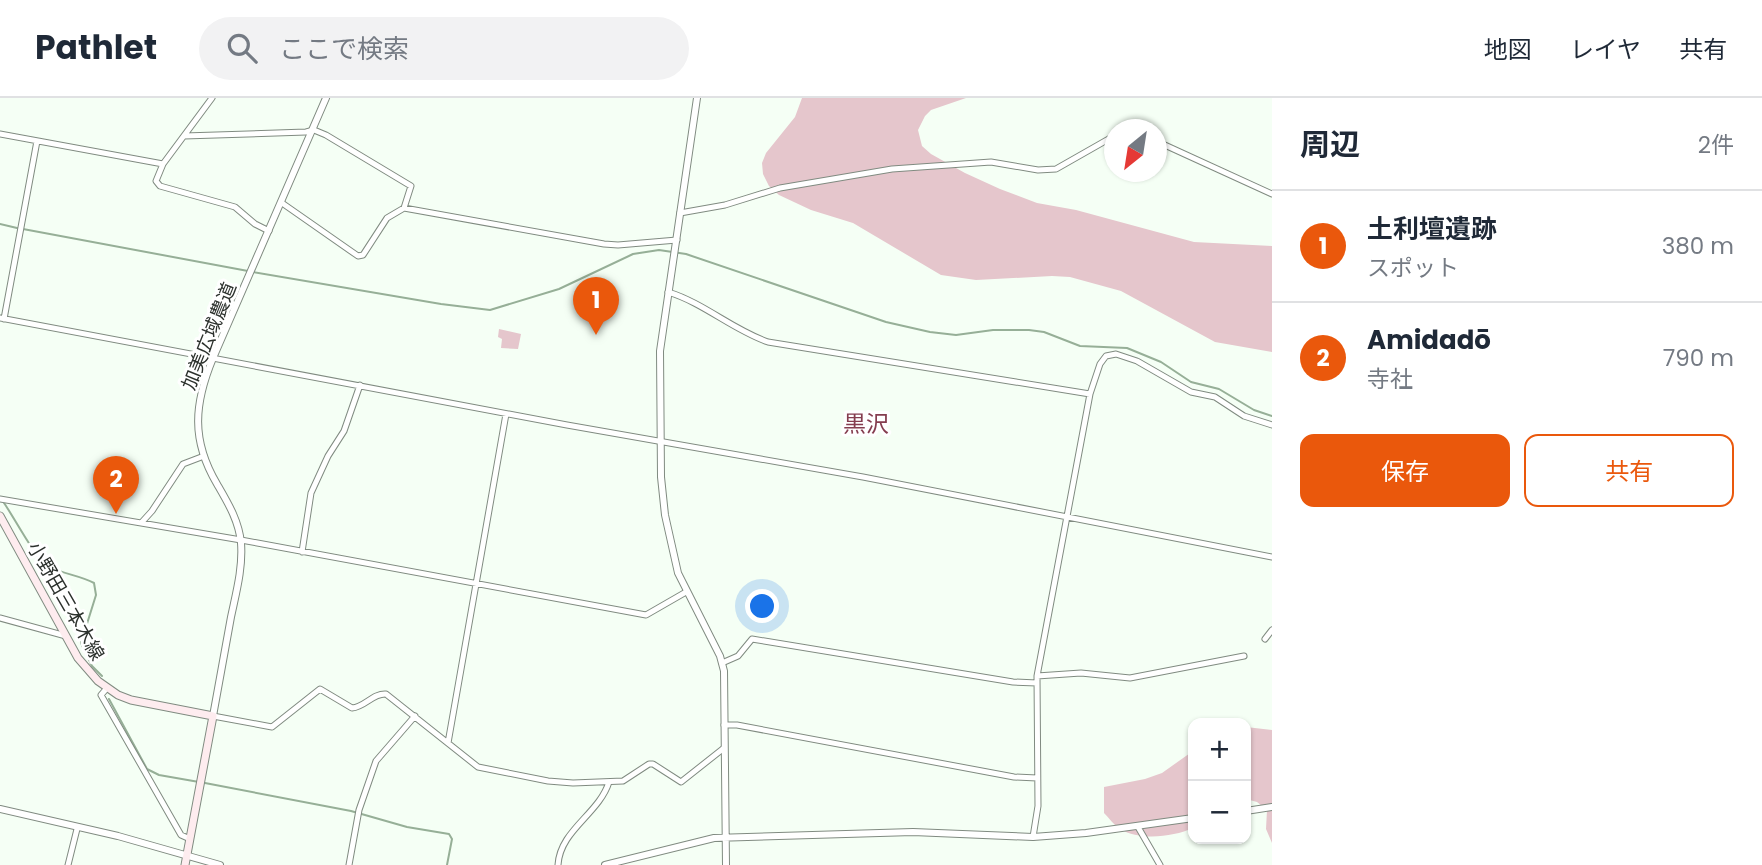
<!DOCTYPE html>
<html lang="ja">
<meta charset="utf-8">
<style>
:root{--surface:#fff;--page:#f2f2f3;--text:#1f2937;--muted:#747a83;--line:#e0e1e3;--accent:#ea580c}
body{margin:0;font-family:Poppins,"Noto Sans JP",sans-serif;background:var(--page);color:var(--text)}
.controls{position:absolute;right:21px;bottom:21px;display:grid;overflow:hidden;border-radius:14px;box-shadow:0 2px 5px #0004}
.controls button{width:63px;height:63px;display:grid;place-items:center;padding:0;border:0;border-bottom:2px solid var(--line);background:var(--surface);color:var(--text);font:35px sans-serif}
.compass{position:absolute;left:1104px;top:21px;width:63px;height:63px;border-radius:50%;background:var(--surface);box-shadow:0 2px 5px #0004;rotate:210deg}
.you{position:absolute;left:763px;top:509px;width:24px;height:24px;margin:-18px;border:5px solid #fff;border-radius:50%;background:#1a73e8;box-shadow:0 0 0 10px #1a73e833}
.badge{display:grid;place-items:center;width:46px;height:46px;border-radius:50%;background:var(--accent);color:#fff;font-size:23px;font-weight:700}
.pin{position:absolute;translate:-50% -58px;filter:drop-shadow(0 2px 4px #0008)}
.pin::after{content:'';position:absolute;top:37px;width:24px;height:21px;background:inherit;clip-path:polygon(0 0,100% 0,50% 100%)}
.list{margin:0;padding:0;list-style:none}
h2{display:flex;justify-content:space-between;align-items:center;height:91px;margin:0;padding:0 28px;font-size:30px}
h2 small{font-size:23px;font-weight:400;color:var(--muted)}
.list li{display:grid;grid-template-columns:46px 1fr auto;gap:21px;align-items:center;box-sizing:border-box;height:112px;padding:0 28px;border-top:2px solid var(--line)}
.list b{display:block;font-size:26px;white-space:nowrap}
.list p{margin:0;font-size:23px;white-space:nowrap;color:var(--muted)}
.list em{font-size:23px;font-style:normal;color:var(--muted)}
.actions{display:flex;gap:14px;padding:21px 28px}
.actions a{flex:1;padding:16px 0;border:2px solid var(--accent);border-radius:14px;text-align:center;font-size:24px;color:var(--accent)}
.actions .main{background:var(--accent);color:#fff}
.icon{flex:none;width:38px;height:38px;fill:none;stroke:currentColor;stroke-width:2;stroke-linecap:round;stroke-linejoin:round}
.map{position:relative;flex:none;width:1272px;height:767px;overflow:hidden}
header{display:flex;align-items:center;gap:42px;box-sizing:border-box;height:98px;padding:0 35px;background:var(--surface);border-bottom:2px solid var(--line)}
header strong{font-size:33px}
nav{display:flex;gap:38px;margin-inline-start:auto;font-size:24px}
.search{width:490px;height:63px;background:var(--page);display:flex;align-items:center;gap:18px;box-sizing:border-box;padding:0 24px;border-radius:38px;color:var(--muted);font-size:26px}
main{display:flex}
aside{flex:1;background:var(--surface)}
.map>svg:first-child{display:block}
.green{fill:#e5c6cc}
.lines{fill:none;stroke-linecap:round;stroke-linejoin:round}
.stream{stroke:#96af97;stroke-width:2}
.minor-casing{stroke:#808b81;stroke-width:7}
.tertiary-casing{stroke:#808b81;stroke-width:8}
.secondary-casing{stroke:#808b81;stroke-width:9}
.minor{stroke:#fff;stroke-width:5}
.tertiary{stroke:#fff;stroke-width:6}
.secondary{stroke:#feecef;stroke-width:7}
.labels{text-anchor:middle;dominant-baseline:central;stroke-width:6;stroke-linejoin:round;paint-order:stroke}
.street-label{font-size:19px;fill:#2c312d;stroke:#fff}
.quarter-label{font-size:23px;fill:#853d4f;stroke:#fff}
</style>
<header>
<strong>Pathlet</strong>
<div class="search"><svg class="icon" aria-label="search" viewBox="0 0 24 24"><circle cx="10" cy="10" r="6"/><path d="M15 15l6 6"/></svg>ここで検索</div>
<nav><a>地図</a><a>レイヤ</a><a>共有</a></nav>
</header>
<main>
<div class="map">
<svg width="1272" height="767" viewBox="0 0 1272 767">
<rect width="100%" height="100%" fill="#f5fff5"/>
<!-- green -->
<path class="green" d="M 802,0 L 966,0 L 931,12 L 925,18 L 918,32 L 922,48 L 931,56 L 965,75 L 1000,91 L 1037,105 L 1076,112 L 1194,144 L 1272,148 L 1272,254 L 1215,244 L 1121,193 L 1070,179 L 1052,178 L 976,182 L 941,177 L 853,125 L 811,112 L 779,97 L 769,88 L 763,76 L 762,65 L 766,55 L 795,19 Z
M 499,231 L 521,236 L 518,251 L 501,250 L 502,241 L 498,239 Z
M 1246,629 L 1272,632 L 1272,745 L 1266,731 L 1267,712 L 1257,704 L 1246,701 Z
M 1193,653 L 1193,730 C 1173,739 1140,743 1120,731 C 1114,727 1109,720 1104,715 L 1104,689 L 1145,681 L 1162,675 Z"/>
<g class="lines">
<!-- stream -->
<path class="stream" d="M 0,126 L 17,130
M 23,131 L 248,173
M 253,174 L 441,206 L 490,212 L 559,191 L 633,156 L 659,152 L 686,156 L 886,224 L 930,234 L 956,237 L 993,232 L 1029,232 L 1044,234 L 1080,248 L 1127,250 L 1161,264 L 1191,284 L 1219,291 L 1254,312 L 1272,318
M 4,405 C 14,419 36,462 48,468 C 62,476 79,477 94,485 L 96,497 L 81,545 L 92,568 L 102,578
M 109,601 L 147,671 L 159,677 L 199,684
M 205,685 L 351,713 L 407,729 L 449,736 L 452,741 L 447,767"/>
<defs>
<path id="minor" d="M 212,0 L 163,66 L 156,83 L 160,88 L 235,109 L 255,126 L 269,133
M 0,36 L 163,66
M 184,38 L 306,34 L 314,32 L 326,37 L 411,88 L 404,110
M 1156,43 L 1272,96
M 282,105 L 358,158 L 363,157 L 387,120 L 404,110 L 604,146 L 618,147 L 677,142
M 680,115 L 725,107 L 780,90 L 892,71 L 991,64 L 1038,72 L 1056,71 L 1114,38
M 668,194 C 704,205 733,232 768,244 L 1090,296
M 0,220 L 567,327 L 863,379 L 1272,459
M 4,221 L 37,43
M 0,401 L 241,442 L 646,517 L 686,494
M 142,424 L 152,413 L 183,366 L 204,358
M 302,454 L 311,395 L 328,358 L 344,333 L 360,287
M 0,520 L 66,538
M 1265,541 L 1272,532
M 722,565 L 738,558 L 752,541 L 1013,584 L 1037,585
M 1037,578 L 1081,575 L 1130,580 L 1244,558
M 107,590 L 101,597 L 181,737 L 190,741
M 213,618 L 272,629 L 320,591 L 352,610 C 365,609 373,595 386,596 L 478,669 L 548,683 L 573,685 L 623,683 L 649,666 L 653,666 L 681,684 L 724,650
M 724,627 L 737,627 L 1014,679 L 1037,680
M 448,645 L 506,316
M 1138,729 L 1160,767
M 1033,739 L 1038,708 L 1037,578 L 1090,296 L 1100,266 L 1106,258 L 1116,256 L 1137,263 L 1191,294 L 1215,299 L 1244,318 L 1272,327
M 68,767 L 77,731
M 349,767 L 359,712 L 376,663 L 415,618
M 558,767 C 560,732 599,716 609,684"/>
<path id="tertiary" d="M 697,0 L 660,253 L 661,379 L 665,417 L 678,475 L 720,558 L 724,573 L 726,767
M 213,618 C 219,585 225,552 231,519 C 236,495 243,470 241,445 C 239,423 228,405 217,386 C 191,342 194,306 213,260 L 326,0
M 0,711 L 118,738 L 220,767
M 1246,713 L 1272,709
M 605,767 L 714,740 L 913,734 L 1033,739 L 1086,735 L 1193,720"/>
<path id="secondary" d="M 0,418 L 78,560 L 98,583 L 118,597 L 131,602 L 213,618 L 185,767"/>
</defs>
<!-- minor casing -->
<use href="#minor" class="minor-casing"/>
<!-- tertiary casing -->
<use href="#tertiary" class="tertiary-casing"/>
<!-- secondary casing -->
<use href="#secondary" class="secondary-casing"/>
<!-- minor -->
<use href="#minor" class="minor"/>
<!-- tertiary -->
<use href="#tertiary" class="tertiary"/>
<!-- secondary -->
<use href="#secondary" class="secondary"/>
</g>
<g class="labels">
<!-- street labels -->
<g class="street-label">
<text transform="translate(209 238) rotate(-68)">加美広域農道</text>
<text transform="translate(66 503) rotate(60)">小野田三本木線</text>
</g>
<!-- quarter labels -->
<g class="quarter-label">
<text x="866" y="326">黒沢</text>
</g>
</g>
</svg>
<div class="controls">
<button>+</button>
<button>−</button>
</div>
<svg class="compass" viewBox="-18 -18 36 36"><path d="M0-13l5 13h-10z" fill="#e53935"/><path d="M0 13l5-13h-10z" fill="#747a83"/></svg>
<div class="you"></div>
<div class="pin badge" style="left:596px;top:237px">1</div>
<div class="pin badge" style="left:116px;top:416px">2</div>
</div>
<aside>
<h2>周辺<small>2件</small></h2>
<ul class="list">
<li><span class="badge">1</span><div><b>土利壇遺跡</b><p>スポット</p></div><em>380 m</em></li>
<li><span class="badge">2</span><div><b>Amidadō</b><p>寺社</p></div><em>790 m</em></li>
</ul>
<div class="actions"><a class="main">保存</a><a>共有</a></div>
</aside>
</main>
